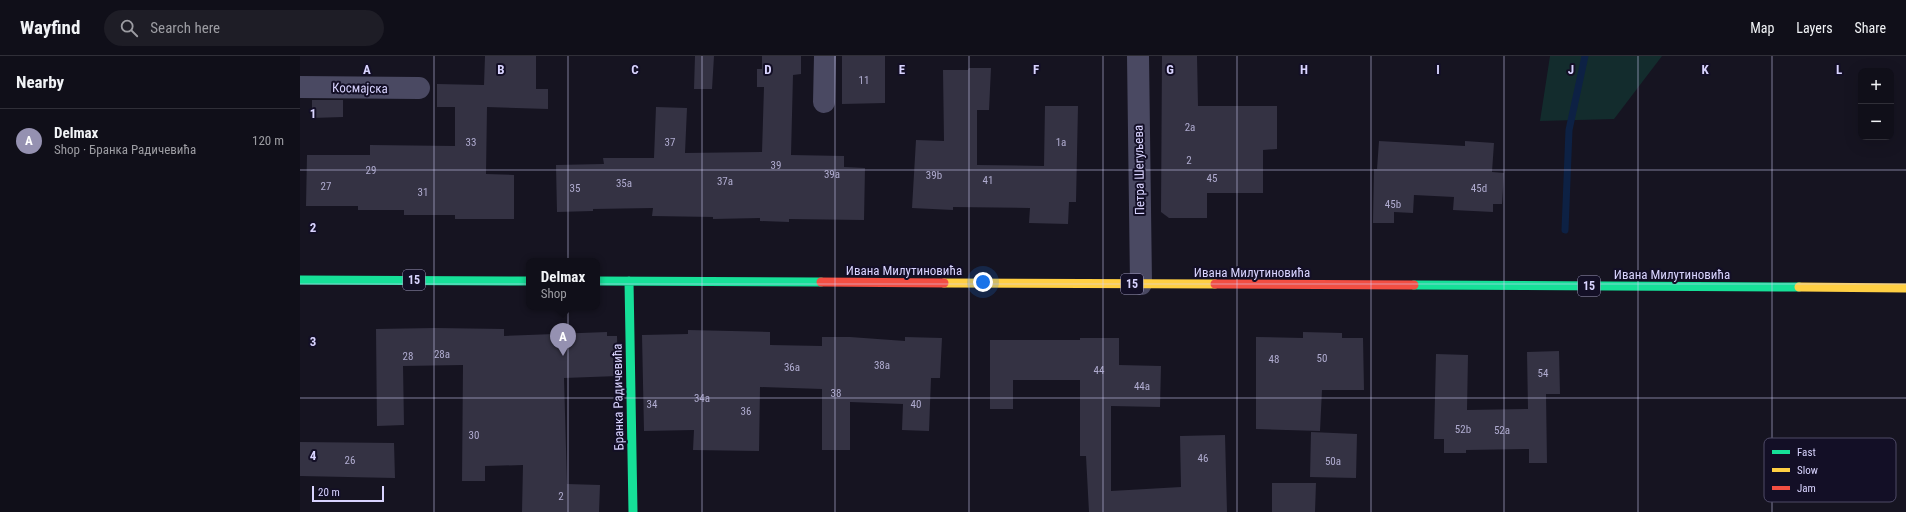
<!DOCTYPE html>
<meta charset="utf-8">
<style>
:root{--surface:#100f19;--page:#1e1d26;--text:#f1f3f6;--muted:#9c9ca2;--line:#302f38;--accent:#9591b1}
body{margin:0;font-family:"Roboto Condensed",sans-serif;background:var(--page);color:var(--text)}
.controls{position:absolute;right:12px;top:12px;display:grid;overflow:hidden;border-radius:8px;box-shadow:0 4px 16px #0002}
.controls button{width:36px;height:36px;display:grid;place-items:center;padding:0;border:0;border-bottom:1px solid var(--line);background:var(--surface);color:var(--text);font:20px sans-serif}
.scale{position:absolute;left:12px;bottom:10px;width:72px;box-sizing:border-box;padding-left:4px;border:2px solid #d9d4ff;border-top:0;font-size:11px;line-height:14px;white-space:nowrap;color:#d9d4ff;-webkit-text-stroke:3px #130f26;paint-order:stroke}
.you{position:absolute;left:683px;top:226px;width:14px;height:14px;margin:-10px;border:3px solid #fff;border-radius:50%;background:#1a73e8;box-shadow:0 0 0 6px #1a73e833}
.badge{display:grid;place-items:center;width:26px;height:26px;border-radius:50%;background:var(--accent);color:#fff;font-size:13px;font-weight:700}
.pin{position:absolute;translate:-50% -33px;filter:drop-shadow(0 1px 2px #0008)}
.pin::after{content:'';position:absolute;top:21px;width:14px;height:12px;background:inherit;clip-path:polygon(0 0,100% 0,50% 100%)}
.popup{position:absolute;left:226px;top:202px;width:74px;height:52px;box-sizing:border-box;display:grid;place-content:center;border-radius:8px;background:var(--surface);filter:drop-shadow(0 1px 3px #0005);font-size:13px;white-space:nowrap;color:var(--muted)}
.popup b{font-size:15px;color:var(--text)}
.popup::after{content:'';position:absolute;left:50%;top:100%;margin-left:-8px;border:8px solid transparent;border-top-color:var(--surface)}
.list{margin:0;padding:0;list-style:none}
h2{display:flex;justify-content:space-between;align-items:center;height:52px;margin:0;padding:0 16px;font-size:17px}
h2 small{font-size:13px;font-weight:400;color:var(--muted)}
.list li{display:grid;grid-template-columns:26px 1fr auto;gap:12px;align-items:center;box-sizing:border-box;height:64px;padding:0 16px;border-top:1px solid var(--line)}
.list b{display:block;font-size:15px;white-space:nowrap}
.list p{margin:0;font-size:13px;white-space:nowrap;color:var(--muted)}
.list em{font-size:13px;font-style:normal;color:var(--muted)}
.icon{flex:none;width:22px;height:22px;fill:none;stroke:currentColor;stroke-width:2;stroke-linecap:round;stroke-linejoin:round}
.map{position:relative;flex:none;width:1606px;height:456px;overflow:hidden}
header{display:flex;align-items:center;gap:24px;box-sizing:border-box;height:56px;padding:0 20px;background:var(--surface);border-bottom:1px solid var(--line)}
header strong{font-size:19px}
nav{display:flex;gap:22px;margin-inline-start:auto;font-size:14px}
.search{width:280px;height:36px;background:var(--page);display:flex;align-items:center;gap:10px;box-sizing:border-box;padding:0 14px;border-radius:22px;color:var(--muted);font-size:15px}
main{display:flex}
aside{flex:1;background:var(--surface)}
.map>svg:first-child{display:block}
.green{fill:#132c2d}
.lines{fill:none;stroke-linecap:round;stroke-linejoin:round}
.stream{stroke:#0d2144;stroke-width:7}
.building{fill:#343243}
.street{stroke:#4a4962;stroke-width:22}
.fast{stroke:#16e098;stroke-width:9}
.slow{stroke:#ffcf43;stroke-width:9}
.jam{stroke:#f24e42;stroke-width:9}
.grid{fill:none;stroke:#d9d4ff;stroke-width:1;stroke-opacity:0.55}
.labels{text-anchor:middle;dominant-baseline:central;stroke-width:4;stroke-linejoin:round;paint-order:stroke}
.number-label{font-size:11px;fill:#b0acd0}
.shield{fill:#130f26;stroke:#9e99be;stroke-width:1}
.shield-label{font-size:12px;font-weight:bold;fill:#d9d4ff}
.street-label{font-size:13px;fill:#d9d4ff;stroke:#130f26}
.key{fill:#130f26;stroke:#4e4a67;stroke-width:1}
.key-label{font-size:11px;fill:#d9d4ff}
.grid-label{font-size:13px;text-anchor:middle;font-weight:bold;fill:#d9d4ff;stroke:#130f26;stroke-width:4;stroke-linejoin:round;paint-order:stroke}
</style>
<header>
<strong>Wayfind</strong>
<div class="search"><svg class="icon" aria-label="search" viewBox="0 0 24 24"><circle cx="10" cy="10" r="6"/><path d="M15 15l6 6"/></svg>Search here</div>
<nav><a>Map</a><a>Layers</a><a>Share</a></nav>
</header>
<main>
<aside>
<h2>Nearby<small></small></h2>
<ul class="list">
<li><span class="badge">A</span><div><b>Delmax</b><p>Shop · Бранка Радичевића</p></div><em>120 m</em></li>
</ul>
</aside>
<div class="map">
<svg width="1606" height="456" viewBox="0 0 1606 456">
<rect width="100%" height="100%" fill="#161421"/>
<!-- green -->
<path class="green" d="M 1250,0 L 1362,0 L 1314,63 L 1240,65 Z"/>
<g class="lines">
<!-- stream -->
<path class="stream" d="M 1265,174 L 1269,74 L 1285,0"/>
</g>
<!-- building -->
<path class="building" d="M 185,0 L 236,0 L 236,33 L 248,33 L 248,53 L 187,51 L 186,118 L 214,119 L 214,163 L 155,163 L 155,159 L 104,159 L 104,154 L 58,154 L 58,150 L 6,150 L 7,99 L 70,99 L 70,89 L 155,90 L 155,51 L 137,51 L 137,28 L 184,29 Z
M 395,0 L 414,0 L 412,33 L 394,33 Z
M 462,0 L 501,0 L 501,18 L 493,19 L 491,99 L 544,100 L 544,111 L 565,112 L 564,164 L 489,163 L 489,166 L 460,165 L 460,162 L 413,163 L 413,161 L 352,160 L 353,152 L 293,153 L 293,155 L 257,156 L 256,109 L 304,108 L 303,102 L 354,102 L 356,51 L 387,52 L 385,97 L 462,96 L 464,31 L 457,31 L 457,13 L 462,13 Z
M 542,0 L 585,0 L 585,47 L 542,48 Z
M 862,0 L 897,0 L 898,50 L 977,50 L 977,93 L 963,94 L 963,137 L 907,137 L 907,162 L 869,162 L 861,156 Z
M 669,12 L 691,12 L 689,54 L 677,54 L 677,109 L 744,110 L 745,50 L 778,50 L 776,146 L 769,146 L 768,168 L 729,167 L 730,152 L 653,151 L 653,154 L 612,152 L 616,84 L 644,85 L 643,14 L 668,14 Z
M 12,44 L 43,44 L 43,61 L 12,62 Z
M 1079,85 L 1165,90 L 1165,85 L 1194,87 L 1192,116 L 1204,117 L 1202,148 L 1193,148 L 1193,156 L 1153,154 L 1154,141 L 1114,139 L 1113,157 L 1094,156 L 1094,167 L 1073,167 L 1074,113 L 1077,113 Z
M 135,272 L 204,273 L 204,280 L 307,276 L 307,280 L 317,280 L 318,320 L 264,322 L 267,428 L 300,429 L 299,456 L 222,456 L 223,409 L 185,410 L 185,425 L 162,425 L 163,309 L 103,310 L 104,369 L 77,370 L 76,273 Z
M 388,274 L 470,276 L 470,289 L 522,290 L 522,281 L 550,281 L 605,285 L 605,281 L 642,282 L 640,322 L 631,322 L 629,375 L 602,374 L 603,348 L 550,346 L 550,394 L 522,394 L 522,333 L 460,331 L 459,395 L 393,394 L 394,374 L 344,375 L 342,279 L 388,278 Z
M 1003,276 L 1042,277 L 1042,282 L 1063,282 L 1064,334 L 1022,334 L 1020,375 L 956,373 L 956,281 L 1003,282 Z
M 780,282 L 819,282 L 819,309 L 861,310 L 860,351 L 811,350 L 811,435 L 881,431 L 880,380 L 925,379 L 927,456 L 789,456 L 786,400 L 780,400 L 780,324 L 713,324 L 713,353 L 690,353 L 690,284 L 780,284 Z
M 1259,295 L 1260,338 L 1246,338 L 1247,407 L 1229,407 L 1229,393 L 1166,394 L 1166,397 L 1144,397 L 1144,383 L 1134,383 L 1136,298 L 1168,299 L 1167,354 L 1228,353 L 1227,296 Z
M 1011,376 L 1057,378 L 1056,422 L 1010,421 Z
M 0,386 L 94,387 L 95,422 L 0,420 Z
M 972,427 L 1016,427 L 1015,456 L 972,456 Z"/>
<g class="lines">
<!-- street -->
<path class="street" d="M 838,0 L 841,228
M 0,31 L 119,32
M 524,46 L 525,0"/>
<!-- fast -->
<path class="fast" d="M 0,224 L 229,225
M 297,225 L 521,226
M 329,225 L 333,456
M 1114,229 L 1499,231"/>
<!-- slow -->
<path class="slow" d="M 644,227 L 915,228
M 1499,231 L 1606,232"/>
<!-- jam -->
<path class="jam" d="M 521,226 L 644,227
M 915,228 L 1114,229"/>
</g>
<!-- grid -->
<path class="grid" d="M 134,0 L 134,456M 268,0 L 268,456M 402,0 L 402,456M 535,0 L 535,456M 669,0 L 669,456M 803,0 L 803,456M 937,0 L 937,456M 1071,0 L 1071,456M 1204,0 L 1204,456M 1338,0 L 1338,456M 1472,0 L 1472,456M 0,114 L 1606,114M 0,228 L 1606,228M 0,342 L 1606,342"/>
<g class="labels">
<!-- number labels -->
<g class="number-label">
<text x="564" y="24">11</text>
<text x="890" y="71">2a</text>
<text x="171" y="86">33</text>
<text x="370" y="86">37</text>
<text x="761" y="86">1a</text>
<text x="889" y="104">2</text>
<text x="476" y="109">39</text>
<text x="71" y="114">29</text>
<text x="532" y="118">39a</text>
<text x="634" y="119">39b</text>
<text x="912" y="122">45</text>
<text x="688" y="124">41</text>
<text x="425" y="125">37a</text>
<text x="324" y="127">35a</text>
<text x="26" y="130">27</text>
<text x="275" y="132">35</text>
<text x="1179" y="132">45d</text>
<text x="123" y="136">31</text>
<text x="1093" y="148">45b</text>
<text x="142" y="298">28a</text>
<text x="108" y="300">28</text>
<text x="1022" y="302">50</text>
<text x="974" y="303">48</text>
<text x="582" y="309">38a</text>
<text x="492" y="311">36a</text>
<text x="799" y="314">44</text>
<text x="1243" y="317">54</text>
<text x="842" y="330">44a</text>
<text x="536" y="337">38</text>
<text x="402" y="342">34a</text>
<text x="352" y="348">34</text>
<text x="616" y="348">40</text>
<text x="446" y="355">36</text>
<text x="1163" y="373">52b</text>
<text x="1202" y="374">52a</text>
<text x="174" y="379">30</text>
<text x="903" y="402">46</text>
<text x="50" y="404">26</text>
<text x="1033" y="405">50a</text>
<text x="261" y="440">2</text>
</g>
<!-- shield labels -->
<g class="shield">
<rect x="103" y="214" width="22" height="20" rx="3"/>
<rect x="821" y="218" width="22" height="20" rx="3"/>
<rect x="1278" y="220" width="22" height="20" rx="3"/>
</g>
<g class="shield-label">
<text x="114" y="224">15</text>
<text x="832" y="228">15</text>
<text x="1289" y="230">15</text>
</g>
<!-- street labels -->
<g class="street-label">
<text transform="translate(60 32) rotate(1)">Космајска</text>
<text transform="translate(839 114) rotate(-91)">Петра Шегуљева</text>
<text x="604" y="214">Ивана Милутиновића</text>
<text x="952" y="216">Ивана Милутиновића</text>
<text x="1372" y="218">Ивана Милутиновића</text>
<text transform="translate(318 341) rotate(-91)">Бранка Радичевића</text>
</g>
</g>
<!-- legend -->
<rect x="1464" y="382" width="132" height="64" rx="6" class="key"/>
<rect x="1472" y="394" width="18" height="4" fill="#16e098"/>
<rect x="1472" y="412" width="18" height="4" fill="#ffcf43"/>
<rect x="1472" y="430" width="18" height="4" fill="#f24e42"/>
<g class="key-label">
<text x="1497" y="400">Fast</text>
<text x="1497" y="418">Slow</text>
<text x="1497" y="436">Jam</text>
</g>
<g class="grid-label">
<text x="67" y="18">A</text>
<text x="201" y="18">B</text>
<text x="335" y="18">C</text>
<text x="468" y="18">D</text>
<text x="602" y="18">E</text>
<text x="736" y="18">F</text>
<text x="870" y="18">G</text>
<text x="1004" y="18">H</text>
<text x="1138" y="18">I</text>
<text x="1271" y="18">J</text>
<text x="1405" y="18">K</text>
<text x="1539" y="18">L</text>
<text x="13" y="62">1</text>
<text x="13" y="176">2</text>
<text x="13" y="290">3</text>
<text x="13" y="404">4</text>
</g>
</svg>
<div class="controls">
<button>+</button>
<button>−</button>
</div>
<div class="scale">20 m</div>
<div class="you"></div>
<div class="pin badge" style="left:263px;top:300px">A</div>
<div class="popup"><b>Delmax</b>Shop</div>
</div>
</main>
